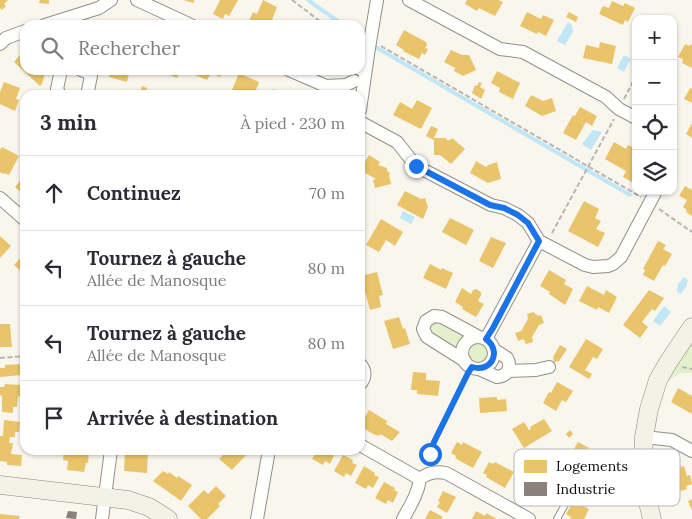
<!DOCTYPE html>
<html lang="fr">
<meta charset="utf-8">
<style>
:root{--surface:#fff;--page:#f2f2f3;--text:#2b2b33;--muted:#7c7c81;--line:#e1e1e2}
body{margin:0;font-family:Lora,serif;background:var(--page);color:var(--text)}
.controls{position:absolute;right:15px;top:15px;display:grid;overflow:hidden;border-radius:10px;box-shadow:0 1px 4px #0004}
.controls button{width:45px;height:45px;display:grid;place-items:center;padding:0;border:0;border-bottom:1px solid var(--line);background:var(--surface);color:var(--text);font:25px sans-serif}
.stop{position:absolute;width:15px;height:15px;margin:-11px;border:4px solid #1a73e8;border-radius:50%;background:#fff}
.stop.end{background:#1a73e8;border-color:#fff;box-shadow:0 1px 5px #0008}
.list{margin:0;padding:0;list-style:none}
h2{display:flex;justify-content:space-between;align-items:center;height:65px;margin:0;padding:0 20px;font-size:21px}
h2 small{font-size:16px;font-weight:400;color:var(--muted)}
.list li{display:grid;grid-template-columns:32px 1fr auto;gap:15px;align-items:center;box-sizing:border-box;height:75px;padding:0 20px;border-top:1px solid var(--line)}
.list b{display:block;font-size:19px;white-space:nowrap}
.list p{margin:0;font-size:16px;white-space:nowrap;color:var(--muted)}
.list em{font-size:16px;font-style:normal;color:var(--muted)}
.icon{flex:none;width:28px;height:28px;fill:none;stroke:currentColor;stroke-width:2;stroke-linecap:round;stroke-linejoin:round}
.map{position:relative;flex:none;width:692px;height:519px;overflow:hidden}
.search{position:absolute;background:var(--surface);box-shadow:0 1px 4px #0004;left:20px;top:20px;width:345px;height:55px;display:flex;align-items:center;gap:12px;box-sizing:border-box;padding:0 18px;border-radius:15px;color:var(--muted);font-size:19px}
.panel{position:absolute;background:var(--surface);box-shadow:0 1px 4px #0004;left:20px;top:90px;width:345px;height:365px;border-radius:15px}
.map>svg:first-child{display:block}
.green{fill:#e3f0cb}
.water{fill:#c1e6f5}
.homes{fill:#e9c46a}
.industry{fill:#8a817c}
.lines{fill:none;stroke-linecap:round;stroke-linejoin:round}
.stream{stroke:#c1e6f5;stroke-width:4}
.lane-casing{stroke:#92908c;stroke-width:8}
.street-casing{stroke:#92908c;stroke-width:14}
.secondary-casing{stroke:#888783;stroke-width:19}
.path{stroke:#b7b6b5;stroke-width:2;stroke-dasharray:5 2.5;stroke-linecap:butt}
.lane{stroke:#fefefc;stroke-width:6}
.street{stroke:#fefefc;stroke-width:12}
.secondary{stroke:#f4f2e7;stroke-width:18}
.route{stroke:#1a73e8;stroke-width:6}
.key{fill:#fff;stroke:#b6b6b6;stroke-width:1}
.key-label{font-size:14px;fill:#0a0a0a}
</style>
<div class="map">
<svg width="692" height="519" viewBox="0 0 692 519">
<rect width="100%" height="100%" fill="#f9f6ed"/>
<!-- green -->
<path class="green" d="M 437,320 L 469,336 L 463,341 L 459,354 C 452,349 424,336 430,325 C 431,324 436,321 437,320 Z
M 692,340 L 692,373 L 681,373 L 668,380 L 678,361 Z
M468 353a11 11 0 1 1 22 0a11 11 0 1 1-22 0Z"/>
<!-- water -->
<path class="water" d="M 568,22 L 572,25 L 572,30 L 574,30 L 565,45 L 557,41 Z
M 624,55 L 631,59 L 624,72 L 617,68 Z
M 593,130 L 602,132 L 591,150 L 582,144 Z
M 403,211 L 415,217 L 411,224 L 400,218 Z
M 684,277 L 688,280 L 686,287 L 681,294 L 677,292 L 678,284 Z
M 664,306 L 671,312 L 660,326 L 653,321 Z"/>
<!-- homes -->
<path class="homes" d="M 0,0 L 8,0 L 4,4 L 6,6 L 2,10 L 0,8 Z
M 40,0 L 49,0 L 49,4 L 39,3 Z
M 183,0 L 194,0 L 194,3 Z
M 220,0 L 238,0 L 229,16 L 225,14 L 223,19 L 213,14 Z
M 263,0 L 277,7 L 272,20 L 274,21 L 272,25 L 247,25 L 253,12 L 257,14 Z
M 467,0 L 498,0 L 503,2 L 495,16 L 479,8 L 477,11 L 465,4 Z
M 612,1 L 623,6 L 625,3 L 635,8 L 628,22 L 625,20 L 623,25 L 599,14 L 603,6 L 609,8 Z
M 527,12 L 541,19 L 543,15 L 554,20 L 546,36 L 538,32 L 537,34 L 520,26 Z
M 569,12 L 578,17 L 576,22 L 566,17 Z
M 348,20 L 355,21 L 354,25 L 348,25 Z
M 404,30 L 426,42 L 427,45 L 425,48 L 428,49 L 425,55 L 422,53 L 419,59 L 403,51 L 404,50 L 396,45 Z
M 600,42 L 616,46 L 612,64 L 583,58 L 586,45 L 599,48 Z
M 685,44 L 690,46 L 690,44 L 692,45 L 692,68 L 682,63 L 683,59 L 678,57 Z
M 451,50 L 462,55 L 469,55 L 476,70 L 463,76 L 454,71 L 455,68 L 444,62 Z
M 20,55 L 25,59 L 25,70 L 46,70 L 42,84 L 40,86 L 14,62 Z
M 115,70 L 130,70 L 127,82 L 109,77 L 110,72 L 114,73 Z
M 157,70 L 180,70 L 177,78 Z
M 189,70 L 224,70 L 220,77 L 211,73 L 207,80 L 188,72 Z
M 497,71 L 520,83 L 513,99 L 499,92 L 500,88 L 491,83 Z
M 239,73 L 259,82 L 254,95 L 243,95 L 232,90 Z
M 4,82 L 20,88 L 16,99 L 19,100 L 15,111 L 0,104 L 0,92 Z
M 479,82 L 482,83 L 480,87 L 485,90 L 481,99 L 472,93 L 475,85 L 477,86 Z
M 142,86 L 147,88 L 145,94 L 140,93 Z
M 690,88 L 692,89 L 692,103 L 684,99 Z
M 273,89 L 283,93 L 283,95 L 270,95 Z
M 531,95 L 543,101 L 552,98 L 556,111 L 542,116 L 525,106 Z
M 417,100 L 432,108 L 421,129 L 393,115 L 400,102 L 412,109 Z
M 580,107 L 597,116 L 592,126 L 586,122 L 576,140 L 563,133 L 573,115 L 575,116 Z
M 692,123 L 692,138 L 686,134 Z
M 431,126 L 438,129 L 434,138 L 446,138 L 447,140 L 450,140 L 452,138 L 465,149 L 451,164 L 440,155 L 434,155 L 434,140 L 426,136 Z
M 614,142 L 626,149 L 628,145 L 636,149 L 636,180 L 634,183 L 623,177 L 626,171 L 605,159 Z
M 2,147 L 19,156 L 9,175 L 4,173 L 3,174 L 0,172 L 0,150 Z
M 369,155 L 380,162 L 378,165 L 387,168 L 387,171 L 390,173 L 389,175 L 391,184 L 375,188 L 373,180 L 376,179 L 360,170 Z
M 476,161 L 486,167 L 488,165 L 497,162 L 501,179 L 488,183 L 470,173 Z
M 25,175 L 25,196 L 15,187 Z
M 685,186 L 692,190 L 692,216 L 686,212 L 687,210 L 683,207 L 687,200 L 679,196 Z
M 405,191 L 421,199 L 425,198 L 428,207 L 423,219 L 397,205 Z
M 584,201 L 599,209 L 595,218 L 601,221 L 596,229 L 605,233 L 598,247 L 568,231 Z
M 450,218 L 474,230 L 466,245 L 442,232 Z
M 381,219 L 403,232 L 395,246 L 386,240 L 379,252 L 366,245 Z
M 0,236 L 11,246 L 0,258 Z
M 491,237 L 506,243 L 493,268 L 479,261 Z
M 658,241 L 666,245 L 663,249 L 672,254 L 665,266 L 663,265 L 654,281 L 643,275 L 645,270 L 643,269 Z
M 25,253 L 25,275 L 14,265 Z
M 430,264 L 441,270 L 442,268 L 453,273 L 446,289 L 423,278 Z
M 549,270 L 566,280 L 564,284 L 573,289 L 565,305 L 549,294 L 550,292 L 540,286 Z
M 377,272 L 383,295 L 379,296 L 381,307 L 370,310 L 361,276 Z
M 587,286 L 604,295 L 606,290 L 617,297 L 609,313 L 598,307 L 597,310 L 579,301 Z
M 462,288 L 471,294 L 473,290 L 476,289 L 481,292 L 481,295 L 478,301 L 484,304 L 476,317 L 462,309 L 463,307 L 455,302 Z
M 649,290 L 664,298 L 655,311 L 652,309 L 642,322 L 648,327 L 640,338 L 623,325 Z
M 534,312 L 535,314 L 539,316 L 541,315 L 544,323 L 539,325 L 532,337 L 533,342 L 526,344 L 524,340 L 523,339 L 518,341 L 515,333 L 521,331 L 528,319 L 527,314 Z
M 399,317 L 403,329 L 405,328 L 410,344 L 393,349 L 384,321 Z
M 0,324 L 10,324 L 12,347 L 0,347 Z
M 586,339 L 603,349 L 597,359 L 593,357 L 585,370 L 592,374 L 589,379 L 569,367 Z
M 560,345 L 567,349 L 559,361 L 554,362 L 553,357 Z
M 21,364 L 21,375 L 0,377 L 0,368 L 5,368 L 5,365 Z
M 413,372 L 426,373 L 426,380 L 440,381 L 438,396 L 417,394 L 417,390 L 411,390 Z
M 557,382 L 573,391 L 566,402 L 562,400 L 556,411 L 543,403 L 549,392 L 551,393 Z
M 5,384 L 21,385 L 20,397 L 18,396 L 17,407 L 13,407 L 13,413 L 2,412 L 2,396 L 0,395 L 0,387 L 4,387 Z
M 678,388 L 692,396 L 692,414 L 671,402 Z
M 497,397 L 497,400 L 506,399 L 507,411 L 480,413 L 479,398 Z
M 369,410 L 387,421 L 386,424 L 400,432 L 392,441 L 380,434 L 379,436 L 373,434 L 360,426 Z
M 544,419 L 552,431 L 524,448 L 512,429 L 524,422 L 529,430 L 531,429 L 530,427 Z
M 4,420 L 20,422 L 19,432 L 15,432 L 15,437 L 10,437 L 9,443 L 13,443 L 11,454 L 22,455 L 21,466 L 7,465 L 7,462 L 0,461 L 0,436 L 3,436 Z
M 570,430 L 573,434 L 569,438 L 566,434 Z
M 457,442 L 462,445 L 463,442 L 482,452 L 473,468 L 460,461 L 455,458 L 456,456 L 451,453 Z
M 578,442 L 589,448 L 586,452 L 591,454 L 585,465 L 581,462 L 580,464 L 569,458 Z
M 64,450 L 89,450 L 88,463 L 86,463 L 84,472 L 67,470 L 68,461 L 63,460 Z
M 125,450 L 148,450 L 147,473 L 124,471 Z
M 220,450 L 247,450 L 246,451 L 248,453 L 232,470 L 219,459 L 224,454 Z
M 317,450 L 331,450 L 335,453 L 330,464 L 325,461 L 323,465 L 312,459 Z
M 343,455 L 353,460 L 352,463 L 357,465 L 351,476 L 346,473 L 344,477 L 334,471 Z
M 671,460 L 672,464 L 679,462 L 681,467 L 684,466 L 687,476 L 690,475 L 692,484 L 686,486 L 687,489 L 681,491 L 677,480 L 674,481 L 675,482 L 668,484 L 661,464 Z
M 489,462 L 493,464 L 495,462 L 514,472 L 505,488 L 486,477 L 487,475 L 483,473 Z
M 364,466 L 375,473 L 374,475 L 379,477 L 373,488 L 368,485 L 366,489 L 355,483 Z
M 163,471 L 168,474 L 169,472 L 177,478 L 178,476 L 192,485 L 181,501 L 153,481 Z
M 384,482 L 395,488 L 394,490 L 398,492 L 393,503 L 388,500 L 386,504 L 375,498 Z
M 216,486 L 226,496 L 218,504 L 220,506 L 207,519 L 201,519 L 188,506 L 204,490 L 208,494 Z
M 443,491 L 456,497 L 447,513 L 437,507 L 440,502 L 438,501 Z
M 692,499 L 692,511 L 688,501 Z
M 579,503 L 589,509 L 584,519 L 570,519 L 571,517 L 566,514 L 572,504 L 577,507 Z
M 430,510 L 443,517 L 441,519 L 425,519 Z
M 476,511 L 485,516 L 486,513 L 497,519 L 472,519 Z
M 0,514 L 20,516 L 19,519 L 0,519 Z"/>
<!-- industry -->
<path class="industry" d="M 68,511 L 77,512 L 76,519 L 66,518 Z"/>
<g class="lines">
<!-- stream -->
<path class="stream" d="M 308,0 L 343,25
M 372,45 L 630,195"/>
<defs>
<path id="lane" d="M 557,519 L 583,472"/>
<path id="street" d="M 137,0 L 191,25
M 409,0 L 500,49 L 523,52 L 606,97 L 619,109 L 636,118
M 45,25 L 99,8 L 111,0
M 0,44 L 6,38 L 25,31
M 369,48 L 377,0
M 360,69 L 369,48 L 360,110
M 81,70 L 87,72 L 91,76 L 87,95
M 289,70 L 326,86
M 60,95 L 57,89 L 61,70
M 340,95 L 326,86 L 346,85 L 354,81
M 360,122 L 397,142 L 416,166 L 491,205 L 504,208 L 518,215 L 528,223 L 539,241 L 585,265 L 593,267 L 608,266 L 613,264 L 621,257 L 656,191
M 0,198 L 25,220
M462 353a16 16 0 1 1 32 0a16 16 0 1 1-32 0Z
M 486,339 L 539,241
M 465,361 L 427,337 L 423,329 L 426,321 L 434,316 L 442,317 L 479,337
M 360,364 C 366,370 366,378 360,384
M 479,369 L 497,377 C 508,376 512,367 507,358 L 493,349
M 508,371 L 536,370 L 549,367
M 644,437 L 672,440 L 692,451
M 360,445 L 420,479 C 418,494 410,506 403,519
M 420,479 C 427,473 436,471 446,473 L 529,519
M 102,519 L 111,450
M 257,519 L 269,450"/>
<path id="secondary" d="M 0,485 L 128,500 L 149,507 L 168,519
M 652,519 L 645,490 L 643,459 L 644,437 L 649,409 L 658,380 L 669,361 L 692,327"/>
</defs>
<!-- lane casing -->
<use href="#lane" class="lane-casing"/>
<!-- street casing -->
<use href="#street" class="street-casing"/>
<!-- secondary casing -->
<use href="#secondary" class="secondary-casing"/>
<!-- path -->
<path class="path" d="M 292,0 L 325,25
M 381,46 L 641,197
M 624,99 L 636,76
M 659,209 L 692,232
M 552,233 L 614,119
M 0,358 L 25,356
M 682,367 L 692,369
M 429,462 L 430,454 L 434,442 L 468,373"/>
<!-- lane -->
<use href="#lane" class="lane"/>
<!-- street -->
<use href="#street" class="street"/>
<!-- secondary -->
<use href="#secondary" class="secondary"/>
</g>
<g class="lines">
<!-- route -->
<path class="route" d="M 416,166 L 490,205 L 504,208 L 518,215 L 528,223 L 539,241 L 493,328 L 486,339 C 502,351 492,373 472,367 L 468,373 L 434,442 L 430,454"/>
</g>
<!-- legend -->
<rect x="514" y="449" width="166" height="57" rx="8" class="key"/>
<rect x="524" y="460" width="23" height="13" fill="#e9c46a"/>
<rect x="524" y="482" width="23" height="14" fill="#8a817c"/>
<g class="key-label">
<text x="556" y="471">Logements</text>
<text x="556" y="494">Industrie</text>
</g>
</svg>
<div class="controls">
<button>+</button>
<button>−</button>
<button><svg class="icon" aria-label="locate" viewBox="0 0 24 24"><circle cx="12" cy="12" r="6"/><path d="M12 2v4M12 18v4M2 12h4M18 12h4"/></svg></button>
<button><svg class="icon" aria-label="layers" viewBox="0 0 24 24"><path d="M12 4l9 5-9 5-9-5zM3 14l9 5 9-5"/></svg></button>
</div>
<div class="stop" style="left:430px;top:454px"></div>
<div class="stop end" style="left:416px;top:166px"></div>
<div class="search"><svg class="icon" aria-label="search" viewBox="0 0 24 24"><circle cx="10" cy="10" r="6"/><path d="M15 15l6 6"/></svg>Rechercher</div>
<section class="panel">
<h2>3 min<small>À pied · 230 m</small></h2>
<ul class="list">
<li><svg class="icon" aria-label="ahead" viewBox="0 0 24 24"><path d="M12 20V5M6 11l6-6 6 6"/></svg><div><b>Continuez</b></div><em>70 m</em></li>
<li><svg class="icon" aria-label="left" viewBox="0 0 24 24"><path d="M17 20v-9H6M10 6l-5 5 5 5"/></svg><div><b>Tournez à gauche</b><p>Allée de Manosque</p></div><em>80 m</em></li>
<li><svg class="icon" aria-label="left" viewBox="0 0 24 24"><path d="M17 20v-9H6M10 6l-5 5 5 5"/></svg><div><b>Tournez à gauche</b><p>Allée de Manosque</p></div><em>80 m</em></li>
<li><svg class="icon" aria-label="arrive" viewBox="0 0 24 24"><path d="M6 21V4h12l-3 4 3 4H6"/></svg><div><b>Arrivée à destination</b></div></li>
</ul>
</section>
</div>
